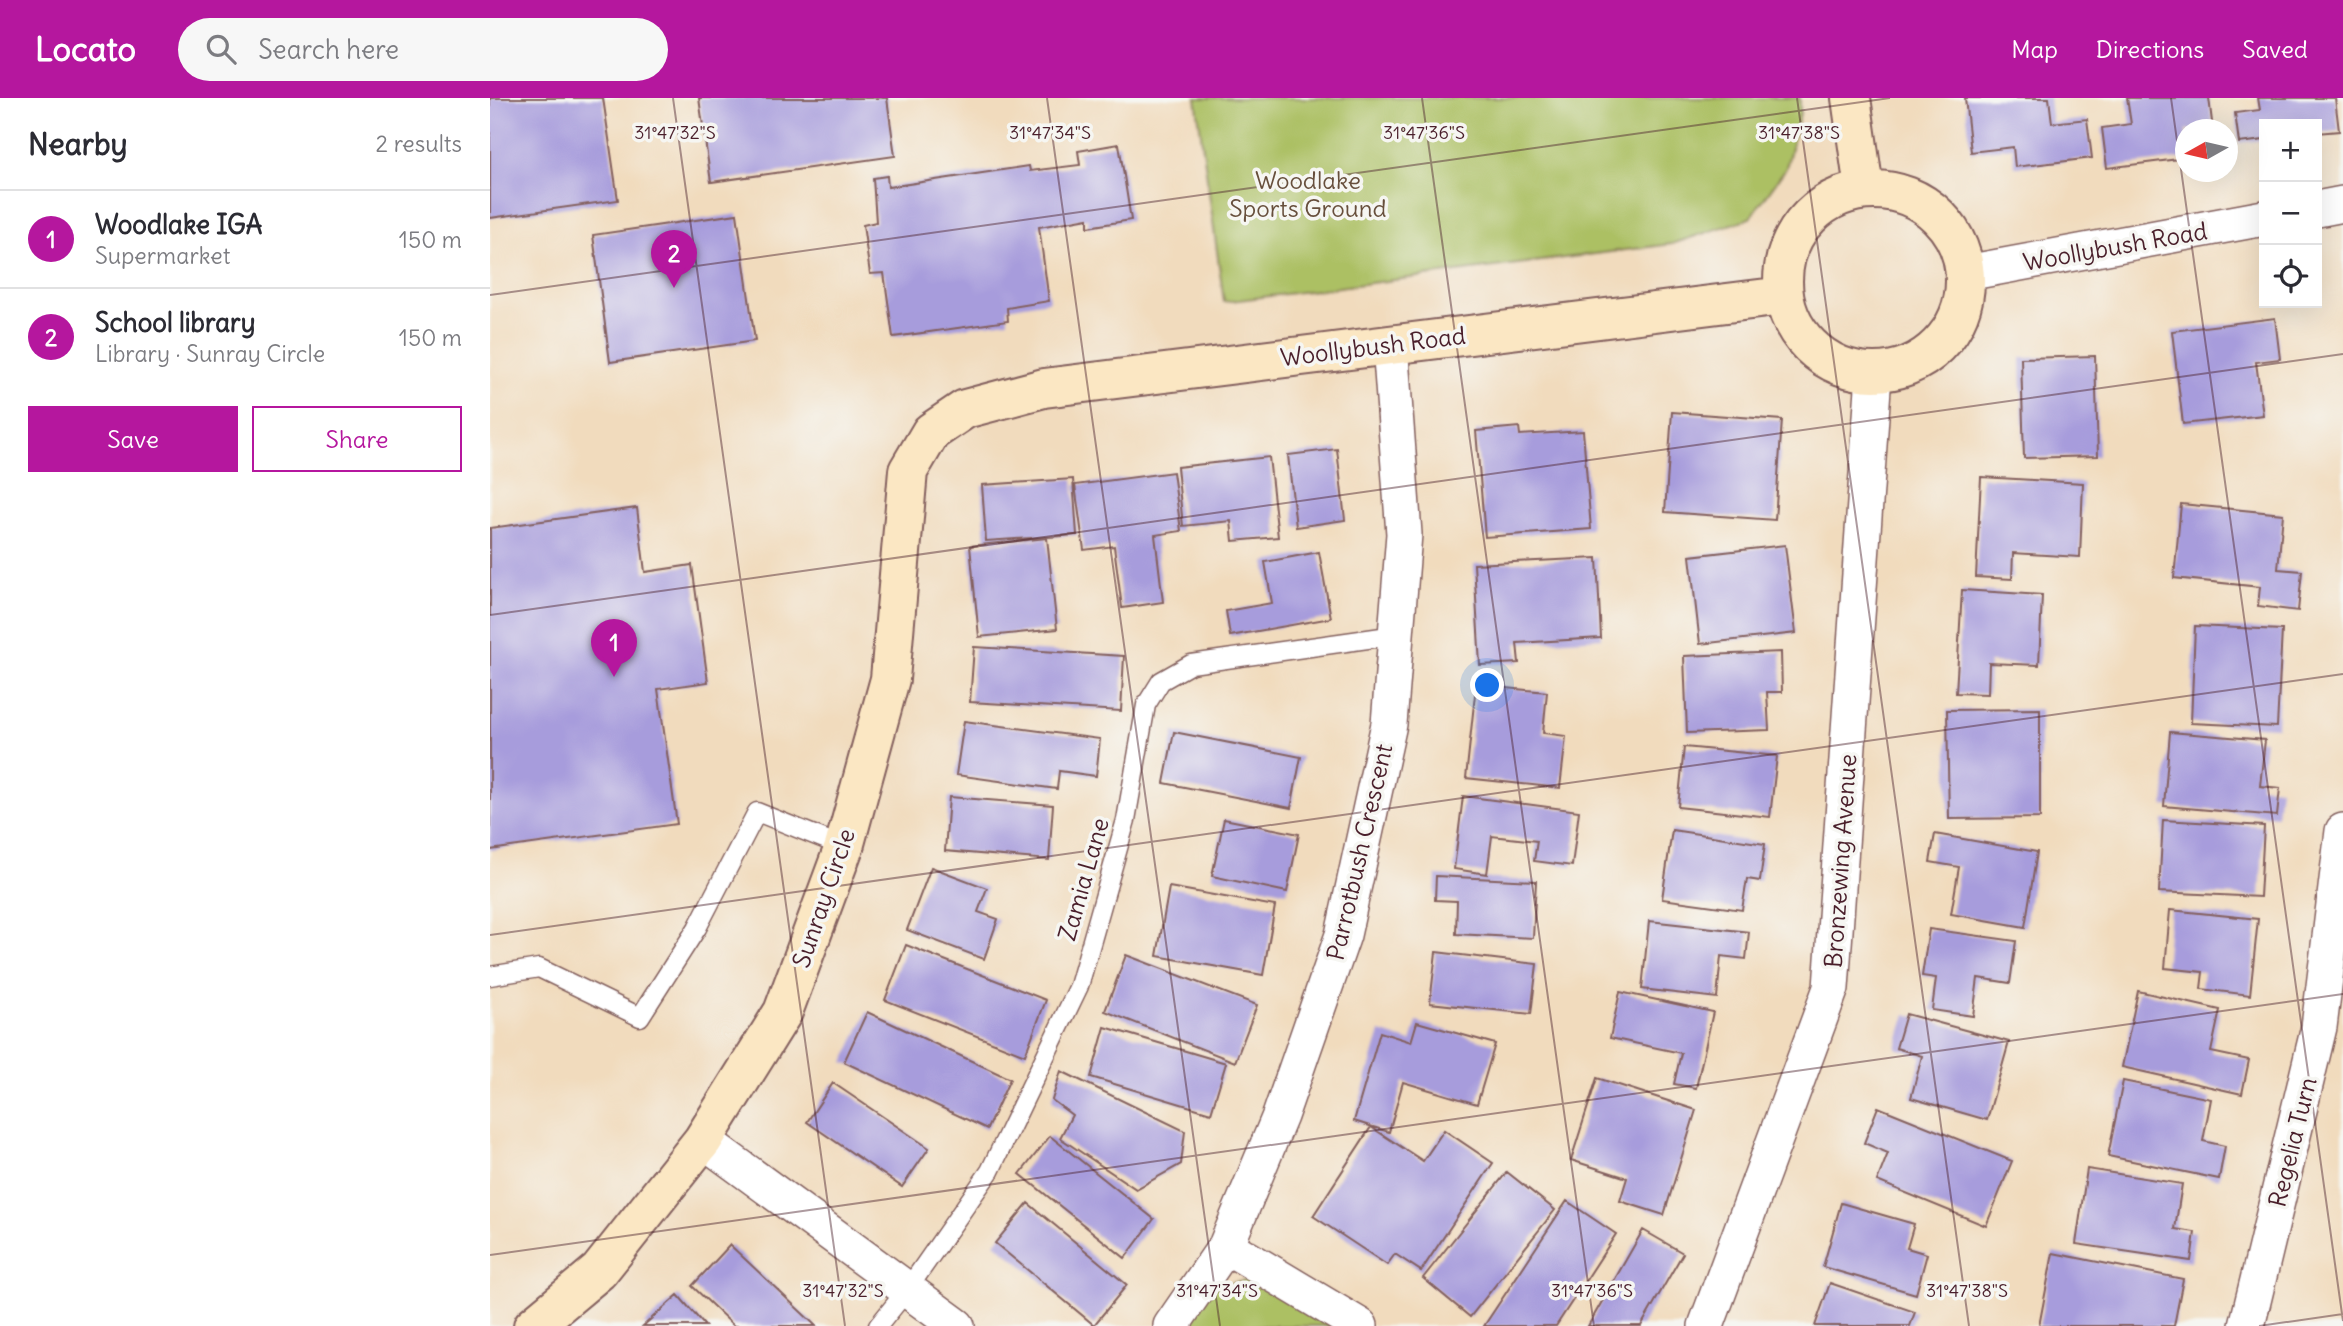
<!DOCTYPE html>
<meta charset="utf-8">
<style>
:root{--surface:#fff;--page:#f7f7f7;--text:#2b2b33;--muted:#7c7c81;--line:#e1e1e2;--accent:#b5179e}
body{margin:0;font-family:Delius,sans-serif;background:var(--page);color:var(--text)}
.controls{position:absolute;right:21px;top:21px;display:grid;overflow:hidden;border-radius:0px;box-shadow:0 7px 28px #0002}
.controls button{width:63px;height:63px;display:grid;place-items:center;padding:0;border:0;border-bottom:2px solid var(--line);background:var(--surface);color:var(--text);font:35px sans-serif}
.compass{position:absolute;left:1685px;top:21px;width:63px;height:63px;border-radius:50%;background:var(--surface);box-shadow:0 7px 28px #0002;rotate:262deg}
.you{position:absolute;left:998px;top:588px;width:24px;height:24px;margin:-18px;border:5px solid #fff;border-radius:50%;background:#1a73e8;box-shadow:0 0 0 10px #1a73e833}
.badge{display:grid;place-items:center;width:46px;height:46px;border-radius:50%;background:var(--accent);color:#fff;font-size:23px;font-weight:700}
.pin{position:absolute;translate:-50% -58px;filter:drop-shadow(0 2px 4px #0008)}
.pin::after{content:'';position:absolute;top:37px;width:24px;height:21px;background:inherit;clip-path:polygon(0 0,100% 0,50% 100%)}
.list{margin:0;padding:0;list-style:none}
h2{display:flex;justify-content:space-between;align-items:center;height:91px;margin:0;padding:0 28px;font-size:30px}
h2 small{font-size:23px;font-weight:400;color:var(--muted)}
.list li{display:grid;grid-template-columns:46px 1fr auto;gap:21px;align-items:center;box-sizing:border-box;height:98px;padding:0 28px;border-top:2px solid var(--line)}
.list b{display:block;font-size:26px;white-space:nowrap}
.list p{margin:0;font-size:23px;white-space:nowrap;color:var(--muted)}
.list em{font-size:23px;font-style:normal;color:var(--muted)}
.actions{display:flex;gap:14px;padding:21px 28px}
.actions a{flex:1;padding:16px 0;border:2px solid var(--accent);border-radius:0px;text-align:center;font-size:24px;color:var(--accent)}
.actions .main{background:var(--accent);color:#fff}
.icon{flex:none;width:38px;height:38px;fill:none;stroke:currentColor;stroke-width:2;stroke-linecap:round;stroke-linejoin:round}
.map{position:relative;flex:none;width:1853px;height:1228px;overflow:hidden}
header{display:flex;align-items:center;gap:42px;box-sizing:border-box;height:98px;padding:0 35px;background:var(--accent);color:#fff}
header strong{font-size:33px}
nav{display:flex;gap:38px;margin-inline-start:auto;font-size:24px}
.search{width:490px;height:63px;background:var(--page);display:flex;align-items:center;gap:18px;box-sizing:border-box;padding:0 24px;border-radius:38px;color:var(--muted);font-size:26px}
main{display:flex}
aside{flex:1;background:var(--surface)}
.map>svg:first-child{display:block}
.green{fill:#acc064;stroke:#7b7048;stroke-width:2}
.building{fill:#a79cdc}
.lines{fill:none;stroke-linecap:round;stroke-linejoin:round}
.lane-casing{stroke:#84615e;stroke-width:21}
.street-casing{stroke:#84615e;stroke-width:38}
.secondary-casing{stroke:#84615e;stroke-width:42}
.lane{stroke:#fff;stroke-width:18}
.street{stroke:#fff;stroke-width:35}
.secondary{stroke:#fbe7c3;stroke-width:38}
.ticks{fill:none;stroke:#4a1f2b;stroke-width:2;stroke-opacity:0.45}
.labels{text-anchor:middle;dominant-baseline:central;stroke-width:7;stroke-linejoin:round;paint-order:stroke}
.park-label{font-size:24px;fill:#674f3c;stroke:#f6f6f2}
.street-label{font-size:24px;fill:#4a1f2b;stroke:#f6f6f2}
.ticks-label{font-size:18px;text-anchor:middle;fill:#4a1f2b;stroke:#f6f6f2;stroke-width:7;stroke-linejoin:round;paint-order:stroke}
</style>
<header>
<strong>Locato</strong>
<div class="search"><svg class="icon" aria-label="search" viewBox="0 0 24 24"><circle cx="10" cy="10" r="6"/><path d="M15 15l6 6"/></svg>Search here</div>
<nav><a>Map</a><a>Directions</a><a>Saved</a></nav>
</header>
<main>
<aside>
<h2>Nearby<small>2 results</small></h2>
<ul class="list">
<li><span class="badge">1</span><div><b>Woodlake IGA</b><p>Supermarket</p></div><em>150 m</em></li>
<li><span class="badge">2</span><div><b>School library</b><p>Library · Sunray Circle</p></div><em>150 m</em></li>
</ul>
<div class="actions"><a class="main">Save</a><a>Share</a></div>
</aside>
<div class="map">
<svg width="1853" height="1228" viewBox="0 0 1853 1228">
<rect width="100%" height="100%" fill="#f6f6f2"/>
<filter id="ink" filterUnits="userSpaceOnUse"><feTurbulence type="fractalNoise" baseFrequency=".0143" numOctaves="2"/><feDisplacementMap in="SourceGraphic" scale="14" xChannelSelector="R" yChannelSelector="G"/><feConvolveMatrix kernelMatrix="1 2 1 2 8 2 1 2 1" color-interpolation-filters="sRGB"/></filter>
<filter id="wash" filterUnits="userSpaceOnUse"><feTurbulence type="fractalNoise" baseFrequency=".00686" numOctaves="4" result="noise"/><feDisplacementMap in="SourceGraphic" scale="28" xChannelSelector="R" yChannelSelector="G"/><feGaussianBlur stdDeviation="1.57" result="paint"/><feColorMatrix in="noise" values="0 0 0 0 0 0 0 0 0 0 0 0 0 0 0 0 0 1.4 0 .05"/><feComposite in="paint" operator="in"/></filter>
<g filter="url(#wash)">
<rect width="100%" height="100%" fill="#f1dbbd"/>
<!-- green -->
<path class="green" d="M 706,0 L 1310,0 L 1310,15 L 1296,70 L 1260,120 L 1182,146 L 734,204 Z
M 764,1180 L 846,1228 L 689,1228 L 715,1190 Z"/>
<g id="blocks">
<!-- building -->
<path class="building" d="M 0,0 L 113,0 L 128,102 L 0,120 Z
M 209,0 L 397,0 L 405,58 L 221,84 Z
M 1475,0 L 1559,0 L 1562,25 L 1597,21 L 1602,60 L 1525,69 L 1523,49 L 1481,54 Z
M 1637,0 L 1719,0 L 1723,32 L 1696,32 L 1696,60 L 1617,70 L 1612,30 L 1641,26 Z
M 1768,0 L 1845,0 L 1849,33 L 1827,35 L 1827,26 L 1774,26 L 1774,42 L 1749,45 L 1745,15 L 1770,12 Z
M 629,46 L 641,122 L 598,129 L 598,120 L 549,129 L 559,203 L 517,210 L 518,223 L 403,239 L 394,175 L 380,176 L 373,127 L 386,124 L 383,80 L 397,78 L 398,89 L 539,68 L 540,73 L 590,67 L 588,53 Z
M 247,116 L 265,243 L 120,264 L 103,137 Z
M 1785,220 L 1790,261 L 1766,264 L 1773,317 L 1693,326 L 1682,233 Z
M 1605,258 L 1608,358 L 1534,360 L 1531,260 Z
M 1182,314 L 1292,322 L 1285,422 L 1175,414 Z
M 1029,329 L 1030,337 L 1093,333 L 1101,431 L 995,439 L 986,333 Z
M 847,351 L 855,422 L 806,429 L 798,357 Z
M 779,359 L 788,439 L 743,443 L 741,423 L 693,428 L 687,369 Z
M 683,374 L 691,433 L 665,437 L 673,504 L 632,510 L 624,448 L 594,452 L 585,387 Z
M 1491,379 L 1593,385 L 1590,459 L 1523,455 L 1522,481 L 1486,479 Z
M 583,381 L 587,437 L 496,443 L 492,387 Z
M 1691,406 L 1793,416 L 1788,471 L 1812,473 L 1808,513 L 1768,508 L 1770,489 L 1684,480 Z
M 147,410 L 155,474 L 202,467 L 218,584 L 168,591 L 187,726 L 0,752 L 0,430 Z
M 557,440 L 567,531 L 489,539 L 480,448 Z
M 1295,447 L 1306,535 L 1210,546 L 1200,458 Z
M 829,454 L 841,520 L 740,538 L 736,513 L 782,505 L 775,464 Z
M 1107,460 L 1111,540 L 1027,545 L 1029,565 L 990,567 L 984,466 Z
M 1472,492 L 1552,497 L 1549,567 L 1499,565 L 1498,596 L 1466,595 Z
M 1705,528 L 1792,532 L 1787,629 L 1701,625 Z
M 484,549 L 634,558 L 631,613 L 480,604 Z
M 1291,554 L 1292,594 L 1277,594 L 1279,632 L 1197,635 L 1194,558 Z
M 986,587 L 1057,594 L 1053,635 L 1076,638 L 1070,690 L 976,680 Z
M 1550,611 L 1550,720 L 1459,721 L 1457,612 Z
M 474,623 L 610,641 L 606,678 L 569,673 L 567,691 L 466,677 Z
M 684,634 L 811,659 L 801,710 L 674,685 Z
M 1680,634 L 1775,642 L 1770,688 L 1790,690 L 1787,718 L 1674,708 Z
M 1194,649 L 1287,658 L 1280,719 L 1188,709 Z
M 973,698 L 1089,713 L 1082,768 L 1044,763 L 1047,743 L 1002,738 L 997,776 L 964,771 Z
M 459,699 L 563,707 L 559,762 L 455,753 Z
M 734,721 L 809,736 L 797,794 L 722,778 Z
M 1673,722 L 1774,728 L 1770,799 L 1669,794 Z
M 1182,732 L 1275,746 L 1270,783 L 1257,781 L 1252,812 L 1172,801 Z
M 1445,736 L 1547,754 L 1535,829 L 1461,816 L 1469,769 L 1440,764 Z
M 441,769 L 497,790 L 488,814 L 508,821 L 494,861 L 417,832 Z
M 946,778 L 1046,783 L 1043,840 L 966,836 L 967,803 L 945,802 Z
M 679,789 L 785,808 L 773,877 L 667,858 Z
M 1680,812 L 1768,821 L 1760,897 L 1711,891 L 1713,874 L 1675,870 Z
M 1159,823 L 1259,834 L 1256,861 L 1231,858 L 1227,900 L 1152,891 Z
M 1439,831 L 1526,843 L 1520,885 L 1488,880 L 1483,918 L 1442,912 L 1446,880 L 1432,878 Z
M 416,847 L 556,902 L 535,957 L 395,902 Z
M 946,854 L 1047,866 L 1041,916 L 940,905 Z
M 636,857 L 767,907 L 745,964 L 615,913 Z
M 1648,893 L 1730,912 L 1721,954 L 1759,962 L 1752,996 L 1632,969 Z
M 1130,894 L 1223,914 L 1206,990 L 1184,986 L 1191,955 L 1120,940 Z
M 377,914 L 520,981 L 497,1031 L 354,964 Z
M 1416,916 L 1519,944 L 1497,1022 L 1421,1000 L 1432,958 L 1406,950 Z
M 927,924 L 1005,946 L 987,1006 L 913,984 L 899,1034 L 864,1023 L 890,934 L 921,944 Z
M 615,929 L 736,965 L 721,1015 L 601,979 Z
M 571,973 L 695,1033 L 691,1066 L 646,1091 L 570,1040 L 582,1017 L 562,1002 Z
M 1107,980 L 1206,1012 L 1174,1117 L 1130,1103 L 1137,1080 L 1081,1062 Z
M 1633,983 L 1721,1001 L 1713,1043 L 1735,1048 L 1729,1081 L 1618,1058 Z
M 343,985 L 439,1050 L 412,1089 L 317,1024 Z
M 1388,1009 L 1522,1063 L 1496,1128 L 1387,1083 L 1398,1055 L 1374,1045 Z
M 881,1029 L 933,1063 L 954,1032 L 1003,1065 L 931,1173 L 905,1156 L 897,1167 L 823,1118 Z
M 560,1038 L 664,1121 L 635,1160 L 530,1076 Z
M 1597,1071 L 1692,1086 L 1685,1131 L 1705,1134 L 1701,1163 L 1586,1146 Z
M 1017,1074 L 1065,1112 L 980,1219 L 933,1180 Z
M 1077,1103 L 1126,1136 L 1066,1228 L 994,1228 Z
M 538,1105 L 637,1187 L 604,1227 L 505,1145 Z
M 1351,1105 L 1424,1126 L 1417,1150 L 1437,1156 L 1426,1196 L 1333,1169 Z
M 1153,1132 L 1193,1155 L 1151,1228 L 1098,1228 Z
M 240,1147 L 326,1228 L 244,1228 L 202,1188 Z
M 1563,1155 L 1693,1181 L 1684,1228 L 1549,1228 Z
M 1340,1185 L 1425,1214 L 1420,1228 L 1325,1228 Z
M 188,1197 L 215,1228 L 153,1228 Z"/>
</g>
</g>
<g filter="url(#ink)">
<use href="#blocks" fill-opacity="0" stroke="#84615e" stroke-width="2"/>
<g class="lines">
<defs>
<path id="lane" d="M 0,878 L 49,870 L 150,919 L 207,830 L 267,714 L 354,749
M 388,1228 L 417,1192 L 500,1073 L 589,888 L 636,722 L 656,607 L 671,583 L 701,566 L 906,537"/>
<path id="street" d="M 1827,111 L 1853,106
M 1476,175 L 1774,120
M 213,1042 L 467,1228
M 736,1148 L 870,1228
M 681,1228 L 736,1148 L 790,1018 L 853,837 L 899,626 L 906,537 L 914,436 L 900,246
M 1216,1228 L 1341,890 L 1384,276
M 1757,1228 L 1829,929 L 1853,733"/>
<path id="secondary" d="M 1361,0 L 1374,91
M1293 183a91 91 0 1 1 182 0a91 91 0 1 1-182 0Z
M 43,1228 L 109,1173 L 213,1042 L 293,914 L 354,749 L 400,581 L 418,373 L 441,334 L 475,311 L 554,290 L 1293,198"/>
</defs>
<!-- lane casing -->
<use href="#lane" class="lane-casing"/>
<!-- street casing -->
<use href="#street" class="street-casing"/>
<!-- secondary casing -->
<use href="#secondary" class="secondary-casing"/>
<!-- lane -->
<use href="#lane" class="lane"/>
<!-- street -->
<use href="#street" class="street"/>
<!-- secondary -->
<use href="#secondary" class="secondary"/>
</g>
</g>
<!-- ticks -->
<path class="ticks" d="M 183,0 L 355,1228M 557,0 L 730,1228M 932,0 L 1104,1228M 1307,0 L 1479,1228M 1681,0 L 1853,1223M 0,197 L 1400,0M 0,517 L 1853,256M 0,837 L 1853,576M 0,1157 L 1853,896M 1769,1228 L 1853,1216"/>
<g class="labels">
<!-- park labels -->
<g class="park-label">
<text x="818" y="82">Woodlake<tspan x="818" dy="28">Sports Ground</tspan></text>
</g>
<!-- street labels -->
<g class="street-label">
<text transform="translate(1625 148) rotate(-10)">Woollybush Road</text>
<text transform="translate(883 248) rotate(-7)">Woollybush Road</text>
<text transform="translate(869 754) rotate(-77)">Parrotbush Crescent</text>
<text transform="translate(1350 763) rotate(-86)">Bronzewing Avenue</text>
<text transform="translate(593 781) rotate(-74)">Zamia Lane</text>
<text transform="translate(333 800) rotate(-71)">Sunray Circle</text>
<text transform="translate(1802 1044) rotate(-76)">Regelia Turn</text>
</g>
</g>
<g class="ticks-label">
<text x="185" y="41">31°47'32"S</text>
<text x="560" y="41">31°47'34"S</text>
<text x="934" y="41">31°47'36"S</text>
<text x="1309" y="41">31°47'38"S</text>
<text x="353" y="1199">31°47'32"S</text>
<text x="727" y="1199">31°47'34"S</text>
<text x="1102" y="1199">31°47'36"S</text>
<text x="1477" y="1199">31°47'38"S</text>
</g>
</svg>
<div class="controls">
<button>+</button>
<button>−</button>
<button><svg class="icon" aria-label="locate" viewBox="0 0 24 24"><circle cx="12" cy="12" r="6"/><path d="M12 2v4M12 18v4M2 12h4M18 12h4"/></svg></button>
</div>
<svg class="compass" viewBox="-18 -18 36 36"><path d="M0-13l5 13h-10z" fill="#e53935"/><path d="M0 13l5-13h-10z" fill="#7c7c81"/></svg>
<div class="you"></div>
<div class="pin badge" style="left:124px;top:579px">1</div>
<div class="pin badge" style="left:184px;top:190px">2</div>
</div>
</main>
